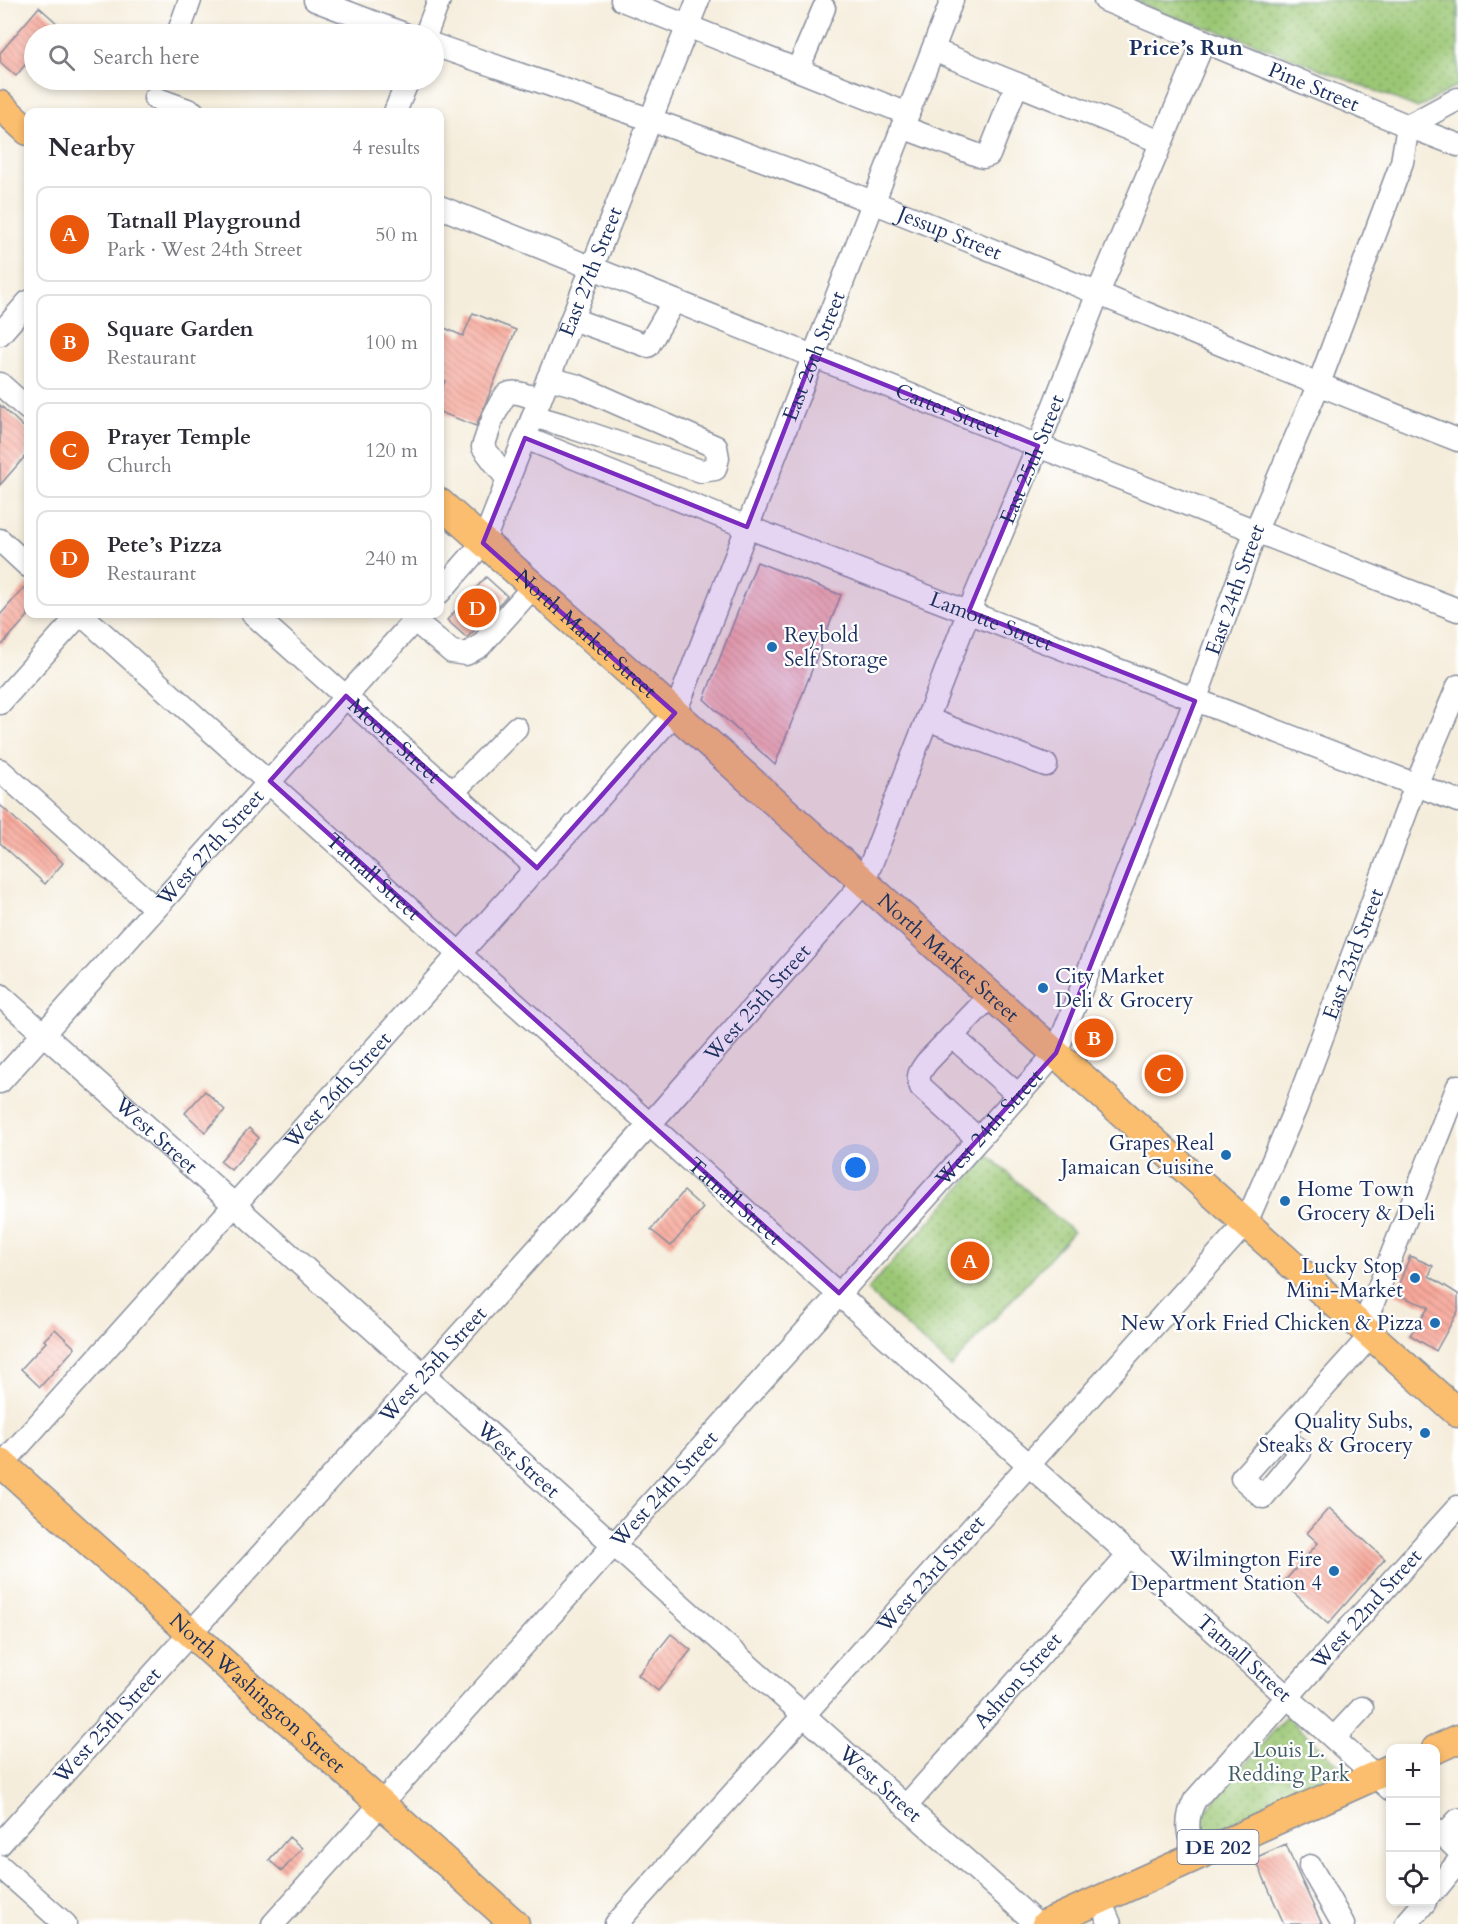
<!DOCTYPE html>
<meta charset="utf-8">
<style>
:root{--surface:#fff;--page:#f7f7f7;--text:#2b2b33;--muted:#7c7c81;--line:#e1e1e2;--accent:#ea580c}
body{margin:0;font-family:Cardo,serif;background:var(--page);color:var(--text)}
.controls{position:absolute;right:18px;bottom:18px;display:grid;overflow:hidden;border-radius:12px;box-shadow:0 3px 9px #0003}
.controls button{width:54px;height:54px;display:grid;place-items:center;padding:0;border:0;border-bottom:2px solid var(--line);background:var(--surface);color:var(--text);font:30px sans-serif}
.you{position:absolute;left:856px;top:1168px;width:21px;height:21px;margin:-15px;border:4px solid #fff;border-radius:50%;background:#1a73e8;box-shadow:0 0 0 9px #1a73e833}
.badge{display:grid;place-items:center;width:39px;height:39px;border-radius:50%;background:var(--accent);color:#fff;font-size:20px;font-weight:700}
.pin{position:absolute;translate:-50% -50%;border:3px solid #fff;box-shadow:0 2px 6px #0006}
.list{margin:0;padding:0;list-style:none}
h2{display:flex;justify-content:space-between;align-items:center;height:78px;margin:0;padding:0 24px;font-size:26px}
h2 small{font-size:20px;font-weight:400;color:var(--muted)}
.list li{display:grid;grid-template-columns:39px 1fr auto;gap:18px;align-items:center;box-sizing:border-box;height:96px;margin:0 12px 12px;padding:0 12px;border:2px solid var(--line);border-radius:12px}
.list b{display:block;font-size:22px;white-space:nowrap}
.list p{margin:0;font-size:20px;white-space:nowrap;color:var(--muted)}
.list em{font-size:20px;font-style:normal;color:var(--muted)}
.icon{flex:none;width:33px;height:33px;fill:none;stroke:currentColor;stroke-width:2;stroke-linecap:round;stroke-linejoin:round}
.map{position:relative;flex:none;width:1458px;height:1924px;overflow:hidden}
.search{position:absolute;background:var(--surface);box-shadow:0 3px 9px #0003;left:24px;top:24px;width:420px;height:66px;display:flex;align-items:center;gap:15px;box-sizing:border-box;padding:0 21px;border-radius:33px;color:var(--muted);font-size:22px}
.panel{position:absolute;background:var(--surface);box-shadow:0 3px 9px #0003;left:24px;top:108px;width:420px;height:510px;border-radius:12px}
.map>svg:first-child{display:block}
.park{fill:url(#park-dots);stroke:#5b7b69;stroke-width:1.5}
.building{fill:url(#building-back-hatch)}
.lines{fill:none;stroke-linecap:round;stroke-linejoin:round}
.minor-casing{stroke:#888e9c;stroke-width:25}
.major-casing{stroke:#888e9c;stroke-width:31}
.minor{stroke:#fff;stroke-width:22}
.major{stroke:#fbbd6e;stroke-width:28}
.marked{fill:#7b2cbf;fill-opacity:0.2;stroke:#7b2cbf;stroke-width:4.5;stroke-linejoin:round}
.poi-dot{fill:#1f6fb2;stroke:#fff;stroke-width:2}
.labels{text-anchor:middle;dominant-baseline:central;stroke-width:4.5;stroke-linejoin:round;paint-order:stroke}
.shield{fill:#fff;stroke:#5f6d8e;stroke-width:1.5}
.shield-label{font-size:20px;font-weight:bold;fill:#1b2f5e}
.street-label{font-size:21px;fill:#1b2f5e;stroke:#fff}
.poi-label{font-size:21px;fill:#1b2f5e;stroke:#fff;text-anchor:end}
.park-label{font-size:21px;fill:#415d65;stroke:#fff}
.neighbourhood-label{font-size:22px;font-weight:bold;fill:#1b2f5e;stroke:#fff}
</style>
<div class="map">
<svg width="1458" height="1924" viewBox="0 0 1458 1924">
<defs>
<pattern id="park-dots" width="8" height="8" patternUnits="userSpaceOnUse" patternTransform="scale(1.5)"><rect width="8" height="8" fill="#9bc774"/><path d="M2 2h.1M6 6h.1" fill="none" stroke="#7ea262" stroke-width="1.8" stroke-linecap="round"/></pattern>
<pattern id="building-back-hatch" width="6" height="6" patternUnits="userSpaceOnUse" patternTransform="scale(1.5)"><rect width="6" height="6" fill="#f8a89a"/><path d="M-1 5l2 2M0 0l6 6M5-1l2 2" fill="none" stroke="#c88981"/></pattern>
</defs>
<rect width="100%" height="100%" fill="#fff"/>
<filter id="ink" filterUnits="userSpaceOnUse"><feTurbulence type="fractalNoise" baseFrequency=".0167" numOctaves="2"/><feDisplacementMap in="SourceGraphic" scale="12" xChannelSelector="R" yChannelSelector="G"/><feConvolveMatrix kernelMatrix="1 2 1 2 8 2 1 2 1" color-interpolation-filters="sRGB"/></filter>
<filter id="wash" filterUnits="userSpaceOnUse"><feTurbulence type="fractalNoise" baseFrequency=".008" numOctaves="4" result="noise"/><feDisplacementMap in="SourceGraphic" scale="24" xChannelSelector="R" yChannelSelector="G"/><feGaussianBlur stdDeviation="1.35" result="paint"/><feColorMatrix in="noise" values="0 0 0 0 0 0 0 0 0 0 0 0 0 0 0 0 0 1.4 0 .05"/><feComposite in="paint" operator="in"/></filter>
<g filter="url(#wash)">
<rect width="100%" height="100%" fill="#f5eddb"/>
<!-- park -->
<path class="park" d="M 1133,0 L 1458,0 L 1458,85 L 1418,108 L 1254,43 L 1162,13 Z
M 989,1156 L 1073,1232 L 951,1367 L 867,1290 Z
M 1286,1716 L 1346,1771 L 1199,1839 L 1197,1821 Z"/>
<g id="blocks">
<!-- building -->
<path class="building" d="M 39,7 L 59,25 L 51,34 L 34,34 L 34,54 L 16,76 L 0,62 L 0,53 Z
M 473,313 L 516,330 L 476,426 L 440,412 L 440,394 L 445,381 L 440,379 L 440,326 L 463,336 Z
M 0,405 L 28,431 L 28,453 L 0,485 Z
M 757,562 L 841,595 L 775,765 L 704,699 Z
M 486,577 L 507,596 L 467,638 L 447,620 Z
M 28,583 L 28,616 L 0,647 L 0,615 Z
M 0,805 L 63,863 L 45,884 L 0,843 Z
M 205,1091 L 225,1110 L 205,1132 L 185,1113 Z
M 249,1128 L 259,1138 L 231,1170 L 220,1161 Z
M 684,1191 L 703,1208 L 671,1246 L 651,1230 Z
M 1410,1256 L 1433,1266 L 1429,1276 L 1458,1294 L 1458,1311 L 1436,1351 L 1410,1335 L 1429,1307 L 1395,1294 Z
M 55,1329 L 75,1348 L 40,1387 L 21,1369 L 46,1342 L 44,1340 Z
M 1329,1508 L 1385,1559 L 1328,1624 L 1283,1583 L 1318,1543 L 1307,1533 Z
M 671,1634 L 691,1650 L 658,1691 L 638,1675 Z
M 289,1837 L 302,1848 L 282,1871 L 269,1860 Z
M 1286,1844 L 1298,1873 L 1322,1924 L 1284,1924 L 1255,1858 Z"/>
</g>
</g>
<g filter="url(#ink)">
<use href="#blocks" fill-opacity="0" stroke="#888e9c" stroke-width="1.5"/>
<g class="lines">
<defs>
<g id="minor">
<path d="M 315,0 L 404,34"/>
<path d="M 622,0 L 908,114"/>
<path id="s1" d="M 1105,0 L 1408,126 L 1458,145"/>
<path d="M 178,34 L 190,0"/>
<path d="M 426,34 L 439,0"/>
<path id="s2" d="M 434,45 C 582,96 730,145 875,203 C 1070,280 1263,364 1458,440"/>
<path d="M 933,50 L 1161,142"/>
<path d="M 798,69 L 824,8"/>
<path d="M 155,98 L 193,112"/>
<path d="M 395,112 L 408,80"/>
<path d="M 902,127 L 983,157 L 989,155 L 1017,84"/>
<path id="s3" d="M 440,207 L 1038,446 L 1458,610"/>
<path d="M 572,319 L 648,346 L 674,301"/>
<path d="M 0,334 L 28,302"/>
<path d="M 0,384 L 28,409"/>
<path d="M 533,416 L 567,426 L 701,471 L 715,469 L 718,458 L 716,447 L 578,386 L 548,378"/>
<path d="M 493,418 C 508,386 507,390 540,399"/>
<path d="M 490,426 L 483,447 L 508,480"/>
<path id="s4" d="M 525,438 L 747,527 L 1458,801"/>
<path d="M 0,540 L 28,566"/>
<path id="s5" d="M 440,592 L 483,543 L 698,0"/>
<path id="s6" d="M 81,614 L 1390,1789"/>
<path id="s7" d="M 253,614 L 537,868"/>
<path d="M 414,620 L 452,652 L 466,654 L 480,646 L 533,587"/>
<path d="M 0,703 L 80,614"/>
<path d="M 927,719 L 1046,765"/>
<path d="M 0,770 L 155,908"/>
<path d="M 453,792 L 516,728"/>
<path id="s8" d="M 0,995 L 1037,1924"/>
<path d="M 952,1036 L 1018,1095"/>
<path id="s9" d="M 0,1082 L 420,614"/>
<path d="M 978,1139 L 921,1087 C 916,1077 920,1071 927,1062 L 991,995"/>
<path d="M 1363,1328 L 1458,1086"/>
<path d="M 1282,1434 L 1300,1452 L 1263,1497 L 1242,1478 L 1356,1352 L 1371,1335"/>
<path id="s10" d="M 0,1467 L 675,713 L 952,0"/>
<path d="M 1334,1738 L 1362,1708"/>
<path id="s11" d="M 906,1806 L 1130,1554"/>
<path d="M 1436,1829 L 1458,1850"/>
<path d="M 1443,1836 L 1458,1820"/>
<path id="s12" d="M 0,1844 L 650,1124 L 864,882 L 969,611 L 1038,446 L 1098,293 L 1204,41"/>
<path id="s13" d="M 1196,1857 C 1188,1837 1184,1820 1195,1800 L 1458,1507"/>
<path d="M 0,1866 L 65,1924"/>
<path d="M 1310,1866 L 1343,1924"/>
<path d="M 1436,1889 L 1458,1862"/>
<path d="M 1100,1901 L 1110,1924"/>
<path id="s14" d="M 273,1924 L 1056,1053 L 1195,701 L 1256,530 L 1318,386 L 1402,162 L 1408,126 L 1458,99"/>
<path id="s15" d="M 616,1924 L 1246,1223 L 1296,1107 L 1416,785 L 1458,686"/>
<path d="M 1406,1924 L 1425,1902"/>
</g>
<g id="major">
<path d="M 0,105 L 28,131"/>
<path id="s16" d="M 440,503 L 1458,1413"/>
<path id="s17" d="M 0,1462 L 515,1924"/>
<path d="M 1436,1749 L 1458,1739"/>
<path d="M 1046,1924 L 1390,1769"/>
</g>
</defs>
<!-- minor casing -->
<use href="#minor" class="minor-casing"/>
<!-- major casing -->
<use href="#major" class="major-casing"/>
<!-- minor -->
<use href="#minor" class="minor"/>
<!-- major -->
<use href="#major" class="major"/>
</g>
</g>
<!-- marked area -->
<path class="marked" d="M 813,356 L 1038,446 L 969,611 L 1195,701 L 1056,1053 L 839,1293 L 270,781 L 346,696 L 537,868 L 675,713 L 483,543 L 525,438 L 747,527 Z"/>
<!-- markers -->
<g class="poi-dot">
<circle cx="772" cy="647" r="6"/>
<circle cx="1043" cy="988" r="6"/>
<circle cx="1226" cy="1155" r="6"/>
<circle cx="1285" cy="1201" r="6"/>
<circle cx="1415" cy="1278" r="6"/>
<circle cx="1435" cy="1323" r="6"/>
<circle cx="1425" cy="1433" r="6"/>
<circle cx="1334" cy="1571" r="6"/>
</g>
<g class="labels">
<!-- shield labels -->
<rect class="shield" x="1177.5" y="1830" width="81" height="34" rx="4.5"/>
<g class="shield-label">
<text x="1218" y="1847">DE 202</text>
</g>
<!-- street labels -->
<g class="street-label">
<text stroke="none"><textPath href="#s1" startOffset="226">Pine Street</textPath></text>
<text stroke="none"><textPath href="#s2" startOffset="549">Jessup Street</textPath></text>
<text stroke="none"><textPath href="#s5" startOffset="357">East 27th Street</textPath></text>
<text stroke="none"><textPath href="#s10" startOffset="1395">East 26th Street</textPath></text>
<text stroke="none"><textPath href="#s3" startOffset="548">Carter Street</textPath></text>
<text stroke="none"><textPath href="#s12" startOffset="1748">East 25th Street</textPath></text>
<text stroke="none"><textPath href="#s14" startOffset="1668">East 24th Street</textPath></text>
<text stroke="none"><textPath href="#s4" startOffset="501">Lamotte Street</textPath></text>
<text stroke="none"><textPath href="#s16" startOffset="196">North Market Street</textPath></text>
<text stroke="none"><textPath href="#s7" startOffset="190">Moore Street</textPath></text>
<text stroke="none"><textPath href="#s9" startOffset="315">West 27th Street</textPath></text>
<text stroke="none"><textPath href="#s6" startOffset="393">Tatnall Street</textPath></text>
<text stroke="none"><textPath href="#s15" startOffset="1232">East 23rd Street</textPath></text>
<text stroke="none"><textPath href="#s16" startOffset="682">North Market Street</textPath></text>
<text stroke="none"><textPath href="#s12" startOffset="1132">West 25th Street</textPath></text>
<text stroke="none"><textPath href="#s10" startOffset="506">West 26th Street</textPath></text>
<text stroke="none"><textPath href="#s14" startOffset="1071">West 24th Street</textPath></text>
<text stroke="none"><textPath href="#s8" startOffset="210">West Street</textPath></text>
<text stroke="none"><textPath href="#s6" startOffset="879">Tatnall Street</textPath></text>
<text stroke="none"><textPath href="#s12" startOffset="646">West 25th Street</textPath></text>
<text stroke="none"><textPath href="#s8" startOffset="696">West Street</textPath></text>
<text stroke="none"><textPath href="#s14" startOffset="585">West 24th Street</textPath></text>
<text stroke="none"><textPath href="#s15" startOffset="471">West 23rd Street</textPath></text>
<text stroke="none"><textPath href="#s13" startOffset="316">West 22nd Street</textPath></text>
<text stroke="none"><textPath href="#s6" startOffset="1563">Tatnall Street</textPath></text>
<text stroke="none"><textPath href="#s11" startOffset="168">Ashton Street</textPath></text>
<text stroke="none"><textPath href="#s17" startOffset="346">North Washington Street</textPath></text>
<text stroke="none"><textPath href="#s12" startOffset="160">West 25th Street</textPath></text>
<text stroke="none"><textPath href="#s8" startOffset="1182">West Street</textPath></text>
</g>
<!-- poi labels -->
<g class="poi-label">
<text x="784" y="635" text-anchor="start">Reybold<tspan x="784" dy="24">Self Storage</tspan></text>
<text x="1055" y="976" text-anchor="start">City Market<tspan x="1055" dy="24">Deli &amp; Grocery</tspan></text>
<text x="1214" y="1143">Grapes Real<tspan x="1214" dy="24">Jamaican Cuisine</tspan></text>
<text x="1297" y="1189" text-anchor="start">Home Town<tspan x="1297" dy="24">Grocery &amp; Deli</tspan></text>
<text x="1403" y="1266">Lucky Stop<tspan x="1403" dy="24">Mini-Market</tspan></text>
<text x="1423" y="1323">New York Fried Chicken &amp; Pizza</text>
<text x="1413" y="1421">Quality Subs,<tspan x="1413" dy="24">Steaks &amp; Grocery</tspan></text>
<text x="1322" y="1559">Wilmington Fire<tspan x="1322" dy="24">Department Station 4</tspan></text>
</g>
<!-- park labels -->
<g class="park-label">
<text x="1289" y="1750">Louis L.<tspan x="1289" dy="24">Redding Park</tspan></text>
</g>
<!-- neighbourhood labels -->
<g class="neighbourhood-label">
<text x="1186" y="48">Price’s Run</text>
</g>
</g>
</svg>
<div class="controls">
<button>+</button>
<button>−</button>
<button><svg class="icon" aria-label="locate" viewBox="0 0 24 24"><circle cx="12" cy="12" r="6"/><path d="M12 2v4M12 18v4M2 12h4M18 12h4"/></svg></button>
</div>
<div class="you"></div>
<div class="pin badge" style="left:970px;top:1261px">A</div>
<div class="pin badge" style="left:1094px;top:1038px">B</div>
<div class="pin badge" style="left:1164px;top:1074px">C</div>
<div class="pin badge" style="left:477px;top:608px">D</div>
<div class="search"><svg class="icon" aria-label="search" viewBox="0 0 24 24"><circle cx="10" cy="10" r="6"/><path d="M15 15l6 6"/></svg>Search here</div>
<section class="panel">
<h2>Nearby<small>4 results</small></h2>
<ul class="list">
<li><span class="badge">A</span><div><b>Tatnall Playground</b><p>Park · West 24th Street</p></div><em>50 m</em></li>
<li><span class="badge">B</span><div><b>Square Garden</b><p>Restaurant</p></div><em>100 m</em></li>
<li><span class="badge">C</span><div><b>Prayer Temple</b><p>Church</p></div><em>120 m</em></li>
<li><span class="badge">D</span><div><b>Pete’s Pizza</b><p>Restaurant</p></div><em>240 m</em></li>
</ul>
</section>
</div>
